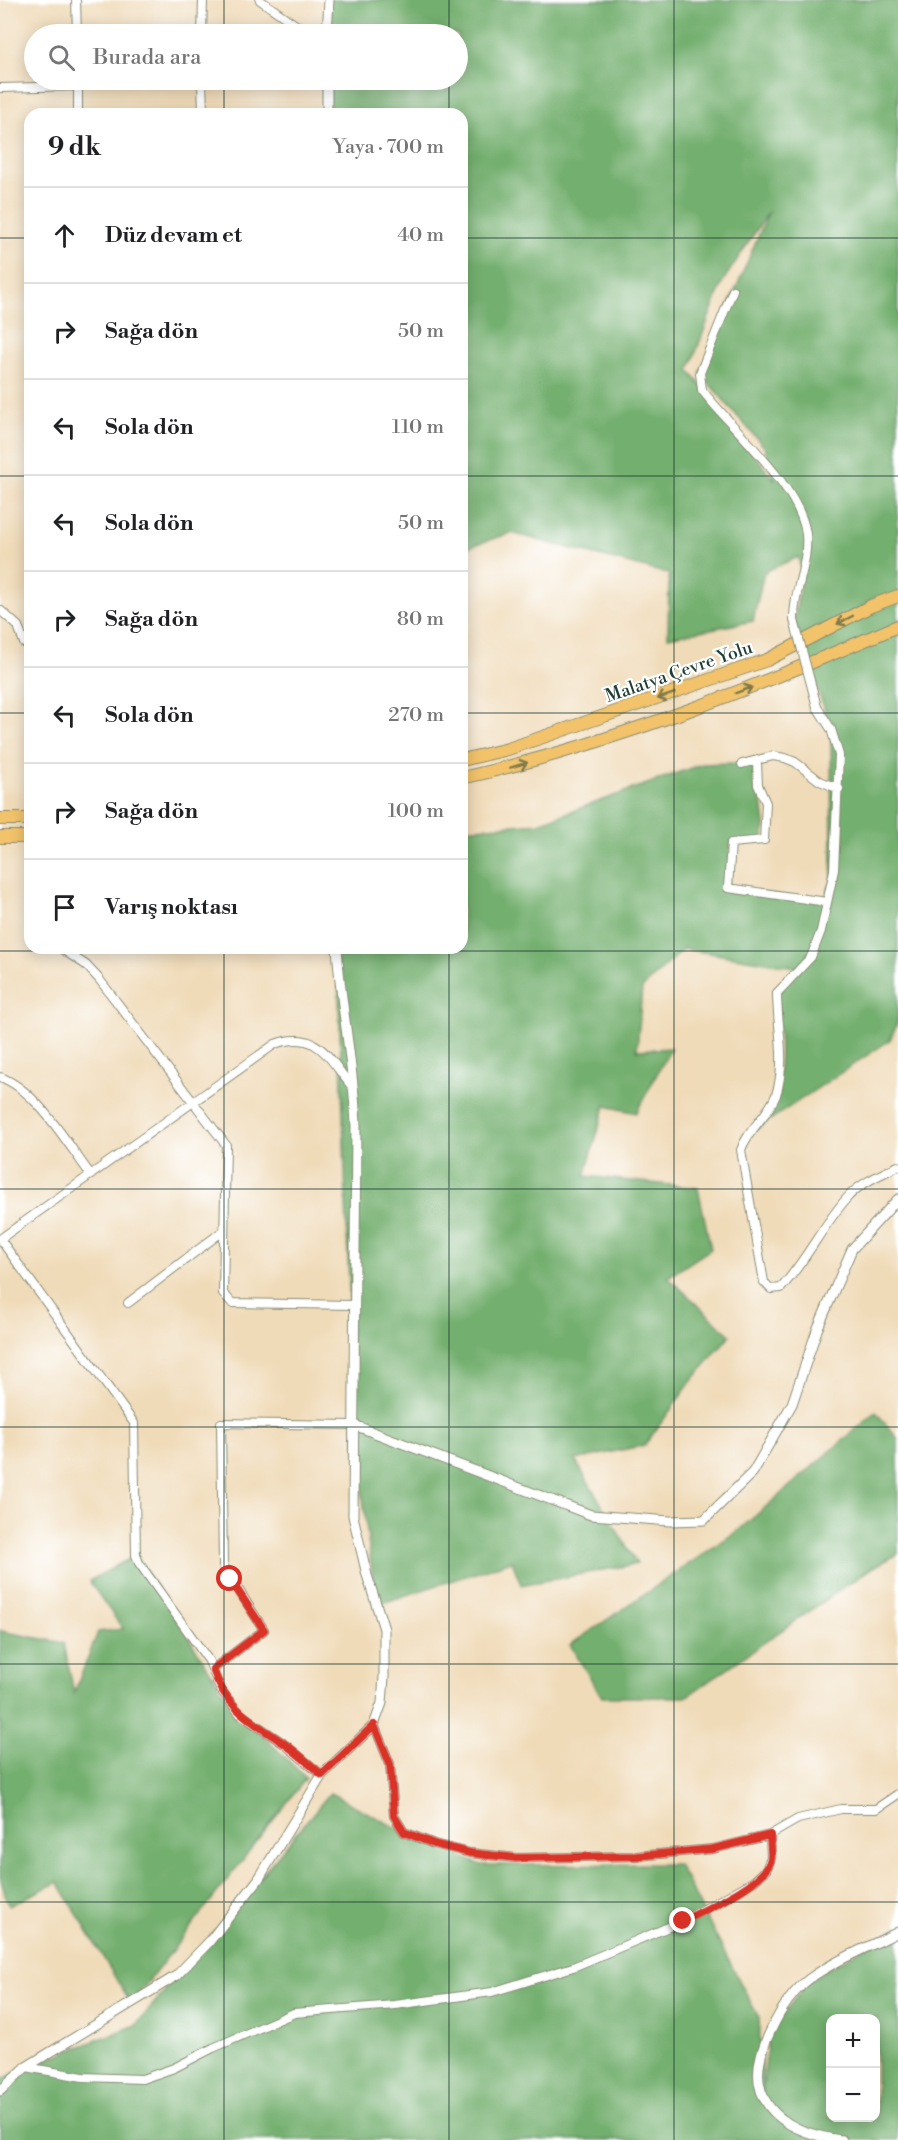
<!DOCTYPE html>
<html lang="tr">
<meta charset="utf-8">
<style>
:root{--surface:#fff;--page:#f6f6f6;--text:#202124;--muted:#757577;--line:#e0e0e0}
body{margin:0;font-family:"Libre Bodoni",serif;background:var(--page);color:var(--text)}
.controls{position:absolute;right:18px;bottom:18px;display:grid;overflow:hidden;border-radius:12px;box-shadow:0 3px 15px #0003}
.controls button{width:54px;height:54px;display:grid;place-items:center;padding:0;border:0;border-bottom:2px solid var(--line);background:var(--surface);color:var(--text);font:30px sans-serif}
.stop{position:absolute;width:18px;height:18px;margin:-14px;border:4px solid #d93025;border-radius:50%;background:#fff}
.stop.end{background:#d93025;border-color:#fff;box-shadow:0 2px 6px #0008}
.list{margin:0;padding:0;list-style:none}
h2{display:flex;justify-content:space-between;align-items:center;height:78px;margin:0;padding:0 24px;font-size:26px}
h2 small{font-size:20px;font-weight:400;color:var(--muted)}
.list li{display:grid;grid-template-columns:39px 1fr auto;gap:18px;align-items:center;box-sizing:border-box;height:96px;padding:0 24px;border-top:2px solid var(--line)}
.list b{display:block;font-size:22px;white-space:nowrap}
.list em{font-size:20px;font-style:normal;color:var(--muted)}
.icon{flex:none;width:33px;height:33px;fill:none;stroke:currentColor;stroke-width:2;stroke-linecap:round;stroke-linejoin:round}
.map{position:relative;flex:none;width:898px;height:2140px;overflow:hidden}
.search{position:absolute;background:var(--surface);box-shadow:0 3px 15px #0003;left:24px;top:24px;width:444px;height:66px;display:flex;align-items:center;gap:15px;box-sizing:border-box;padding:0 21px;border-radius:33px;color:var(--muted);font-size:22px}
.panel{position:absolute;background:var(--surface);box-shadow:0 3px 15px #0003;left:24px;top:108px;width:444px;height:846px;border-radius:18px}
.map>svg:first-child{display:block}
.forest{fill:#73af6e;stroke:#497651;stroke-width:1.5;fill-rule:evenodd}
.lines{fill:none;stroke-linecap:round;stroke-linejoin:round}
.minor-casing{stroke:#888c76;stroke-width:10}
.tertiary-casing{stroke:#888c76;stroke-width:11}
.trunk-casing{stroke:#888c76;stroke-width:14}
.minor{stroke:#fff;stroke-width:8}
.tertiary{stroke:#fff;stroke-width:9}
.trunk{stroke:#f2c36a;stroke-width:12}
.minor-bridge-casing{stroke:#888c76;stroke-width:10;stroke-linecap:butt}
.minor-bridge{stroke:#fff;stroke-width:8}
.oneway{stroke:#7e794c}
.route{stroke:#d93025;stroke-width:8}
.grid{fill:none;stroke:#1f3d34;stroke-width:1.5;stroke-opacity:0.55}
.labels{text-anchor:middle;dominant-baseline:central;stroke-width:4.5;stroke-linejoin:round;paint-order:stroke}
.street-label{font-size:18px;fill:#1f3d34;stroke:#fff}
</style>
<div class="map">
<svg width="898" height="2140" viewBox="0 0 898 2140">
<rect width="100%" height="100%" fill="#fff"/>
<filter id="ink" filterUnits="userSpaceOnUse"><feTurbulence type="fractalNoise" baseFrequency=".0167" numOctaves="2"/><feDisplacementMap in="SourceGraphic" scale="12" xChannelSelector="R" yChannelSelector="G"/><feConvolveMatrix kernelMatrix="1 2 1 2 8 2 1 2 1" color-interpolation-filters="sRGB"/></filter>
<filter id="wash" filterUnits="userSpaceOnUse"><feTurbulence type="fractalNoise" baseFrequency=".008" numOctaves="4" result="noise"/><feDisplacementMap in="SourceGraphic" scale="24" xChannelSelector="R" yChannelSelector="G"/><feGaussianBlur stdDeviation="1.35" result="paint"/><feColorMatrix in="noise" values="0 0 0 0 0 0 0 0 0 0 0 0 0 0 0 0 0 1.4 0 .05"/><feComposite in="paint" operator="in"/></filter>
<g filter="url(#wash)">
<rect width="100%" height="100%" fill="#f0dbb9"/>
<!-- forest -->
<path class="forest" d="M 329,0 L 898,0 L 898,1021 L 890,1040 L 752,1132 C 789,1087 779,1047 777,993 L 792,977 L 796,967 L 684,949 L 642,988 L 637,1050 L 671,1048 L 636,1113 L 605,1106 L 585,1176 L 698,1188 L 711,1249 L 668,1277 L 730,1335 L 690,1383 L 645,1445 L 575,1460 L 637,1564 L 521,1585 L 512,1561 L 376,1605 L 354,1425 L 337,948 L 462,948 L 462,829 L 539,823 L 702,764 L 757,762 L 765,824 L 764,840 L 731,843 L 728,888 L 823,902 L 832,880 L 831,729 L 794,620 L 802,574 L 798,557 L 764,572 L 753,621 L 668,637 L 669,574 L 511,533 L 462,549 L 462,114 L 329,114 L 329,80 L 458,80 L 458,34 L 329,34 ZM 769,211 L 700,373 L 765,448 L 775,481 L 689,370 L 723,281 Z
M 876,1412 L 898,1439 L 898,1554 L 870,1569 L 686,1697 L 602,1697 L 570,1645 L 740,1529 Z
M 136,1555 L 231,1704 L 306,1778 L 131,2004 L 58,1882 L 9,1906 L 0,1878 L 0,1631 L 64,1643 L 74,1693 L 98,1632 L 123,1629 L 89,1581 Z
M 330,1793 L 404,1832 L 481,1865 L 678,1864 L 759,2018 L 763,2092 L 768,2034 L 809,1980 L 898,1927 L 898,2140 L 0,2140 L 0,2081 L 26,2067 L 136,2025 ZM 830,2018 L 876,2018 L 876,2118 L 830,2118 Z"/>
</g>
<g filter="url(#ink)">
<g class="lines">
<defs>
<path id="minor" d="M 76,0 L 77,34
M 260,0 L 296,25 L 317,34
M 202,34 L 203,0
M 202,80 L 203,114
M 0,88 L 78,86
M 78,114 L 78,80
M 733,290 L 700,373 L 702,390 C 731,428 800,486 806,534 C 809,564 793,591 794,620
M 0,610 L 18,626 L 24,643
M 817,707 L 831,729 L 839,755 L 834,870 L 821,931 L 811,957 L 777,993 C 777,1027 787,1061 776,1095 C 768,1116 748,1129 741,1150 L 764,1282 L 771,1289 L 781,1288 C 806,1261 822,1226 847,1198 C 860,1183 880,1175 898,1166
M 757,762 L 758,785 L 766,803 L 764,840 L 731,843 L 728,888 L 827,902
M 742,764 L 773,756 L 785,758 L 795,762 L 820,781 L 839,789
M 60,948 L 86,965 L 99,979 L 226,1145 L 223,1293 L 232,1303 L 354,1305
M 0,1077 C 37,1090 68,1145 91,1175
M 128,1303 L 223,1231
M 213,1669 L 264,1630 L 223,1565 L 221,1423 L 354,1425
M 374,1725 L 390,1764 L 394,1816 L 404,1832 L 434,1844 L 470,1853 L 516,1858 L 637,1856 L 713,1849 L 770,1835 L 798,1819 L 841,1809 L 876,1809 L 898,1794
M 322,1775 L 283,1743 L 240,1714 L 220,1689 L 209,1661 L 139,1563 L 136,1555 L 134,1423 L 0,1239 L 275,1044 C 320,1029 328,1059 354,1089
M 26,2067 L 83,2077 L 142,2079 L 174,2068 L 213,2048 L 294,2013 L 395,2005 L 492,1992 L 573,1967 L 683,1921 L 754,1881 L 766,1870 L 771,1858 L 770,1835"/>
<path id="tertiary" d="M 327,34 L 329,0
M 327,80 L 327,114
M 354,1425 L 591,1515 L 670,1521 L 704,1520 L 753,1472 L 792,1404 L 817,1330 L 852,1249 L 898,1199
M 0,2091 L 26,2067 L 176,1976 L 209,1942 L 258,1880 L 322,1775 L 374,1725 L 382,1703 L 384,1677 L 384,1629 L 367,1575 L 353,1516 L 356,1126 C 354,1066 341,1008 337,948
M 842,2140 C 777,2132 737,2096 771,2030 C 780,2011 792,1992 809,1979 C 835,1960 869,1947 898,1932"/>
<path id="trunk" d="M 462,760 L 508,749 L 767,660 L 871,606 L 898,596
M 462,778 C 613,744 756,687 898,626
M 0,819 L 30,819
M 0,837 L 30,837"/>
</defs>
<!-- minor casing -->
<use href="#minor" class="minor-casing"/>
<!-- tertiary casing -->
<use href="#tertiary" class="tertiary-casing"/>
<!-- trunk casing -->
<use href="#trunk" class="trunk-casing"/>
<!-- minor -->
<use href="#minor" class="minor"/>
<!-- tertiary -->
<use href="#tertiary" class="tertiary"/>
<!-- trunk -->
<use href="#trunk" class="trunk"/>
<defs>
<path id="minor-bridge" d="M 794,620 L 817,707"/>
</defs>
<!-- minor-bridge casing -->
<use href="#minor-bridge" class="minor-bridge-casing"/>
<!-- minor-bridge -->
<use href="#minor-bridge" class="minor-bridge"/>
</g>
<!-- one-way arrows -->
<defs><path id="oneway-shaft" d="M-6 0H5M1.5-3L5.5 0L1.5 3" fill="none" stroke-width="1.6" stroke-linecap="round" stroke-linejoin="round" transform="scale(1.5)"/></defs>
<g class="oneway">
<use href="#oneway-shaft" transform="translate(845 620) rotate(152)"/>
<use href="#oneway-shaft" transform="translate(744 690) rotate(-21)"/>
<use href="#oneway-shaft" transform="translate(666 696) rotate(161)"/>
<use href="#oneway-shaft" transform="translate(519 765) rotate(-17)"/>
</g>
</g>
<g class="lines" filter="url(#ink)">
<!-- route -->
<path class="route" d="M 230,1579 L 264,1630 L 213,1669 C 225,1707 251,1721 282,1742 C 297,1752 309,1764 322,1775 L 374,1725 L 390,1764 L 394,1816 L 404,1832 L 434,1844 L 470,1853 L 516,1858 L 637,1856 L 713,1849 L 770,1835 C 770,1842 772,1852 771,1859 C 766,1884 705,1909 683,1921"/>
</g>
<!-- grid -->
<path class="grid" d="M 224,0 L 224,34M 449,0 L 449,34M 674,0 L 674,2140M 224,80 L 224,114M 449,80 L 449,114M 0,238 L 30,238M 462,238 L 898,238M 0,476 L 30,476M 462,476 L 898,476M 0,713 L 30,713M 462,713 L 898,713M 224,948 L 224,2140M 449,948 L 449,2140M 0,951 L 898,951M 0,1189 L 898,1189M 0,1427 L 898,1427M 0,1664 L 898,1664M 0,1902 L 898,1902"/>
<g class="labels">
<!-- street labels -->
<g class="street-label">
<text transform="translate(679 672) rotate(-19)">Malatya Çevre Yolu</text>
</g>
</g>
</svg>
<div class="controls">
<button>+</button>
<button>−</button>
</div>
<div class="stop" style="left:230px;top:1579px"></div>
<div class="stop end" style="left:683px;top:1921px"></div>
<div class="search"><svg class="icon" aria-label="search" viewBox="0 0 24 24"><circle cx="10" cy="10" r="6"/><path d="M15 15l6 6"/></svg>Burada ara</div>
<section class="panel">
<h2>9 dk<small>Yaya · 700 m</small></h2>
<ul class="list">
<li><svg class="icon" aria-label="ahead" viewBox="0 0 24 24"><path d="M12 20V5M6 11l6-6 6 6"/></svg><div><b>Düz devam et</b></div><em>40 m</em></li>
<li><svg class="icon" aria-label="right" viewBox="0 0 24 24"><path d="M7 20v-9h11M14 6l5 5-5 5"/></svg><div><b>Sağa dön</b></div><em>50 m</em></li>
<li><svg class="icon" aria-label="left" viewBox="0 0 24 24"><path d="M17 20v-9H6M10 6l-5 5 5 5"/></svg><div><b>Sola dön</b></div><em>110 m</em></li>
<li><svg class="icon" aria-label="left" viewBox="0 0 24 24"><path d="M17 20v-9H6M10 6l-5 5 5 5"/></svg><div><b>Sola dön</b></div><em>50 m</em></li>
<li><svg class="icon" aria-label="right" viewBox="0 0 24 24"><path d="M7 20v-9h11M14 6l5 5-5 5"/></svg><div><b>Sağa dön</b></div><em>80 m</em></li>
<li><svg class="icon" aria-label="left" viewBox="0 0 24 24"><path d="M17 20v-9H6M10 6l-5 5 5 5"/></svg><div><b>Sola dön</b></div><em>270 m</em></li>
<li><svg class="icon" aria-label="right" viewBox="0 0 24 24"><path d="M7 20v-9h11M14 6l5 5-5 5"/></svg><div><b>Sağa dön</b></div><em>100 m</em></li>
<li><svg class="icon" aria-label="arrive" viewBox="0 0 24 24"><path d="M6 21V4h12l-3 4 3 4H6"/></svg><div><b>Varış noktası</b></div></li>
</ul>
</section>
</div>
